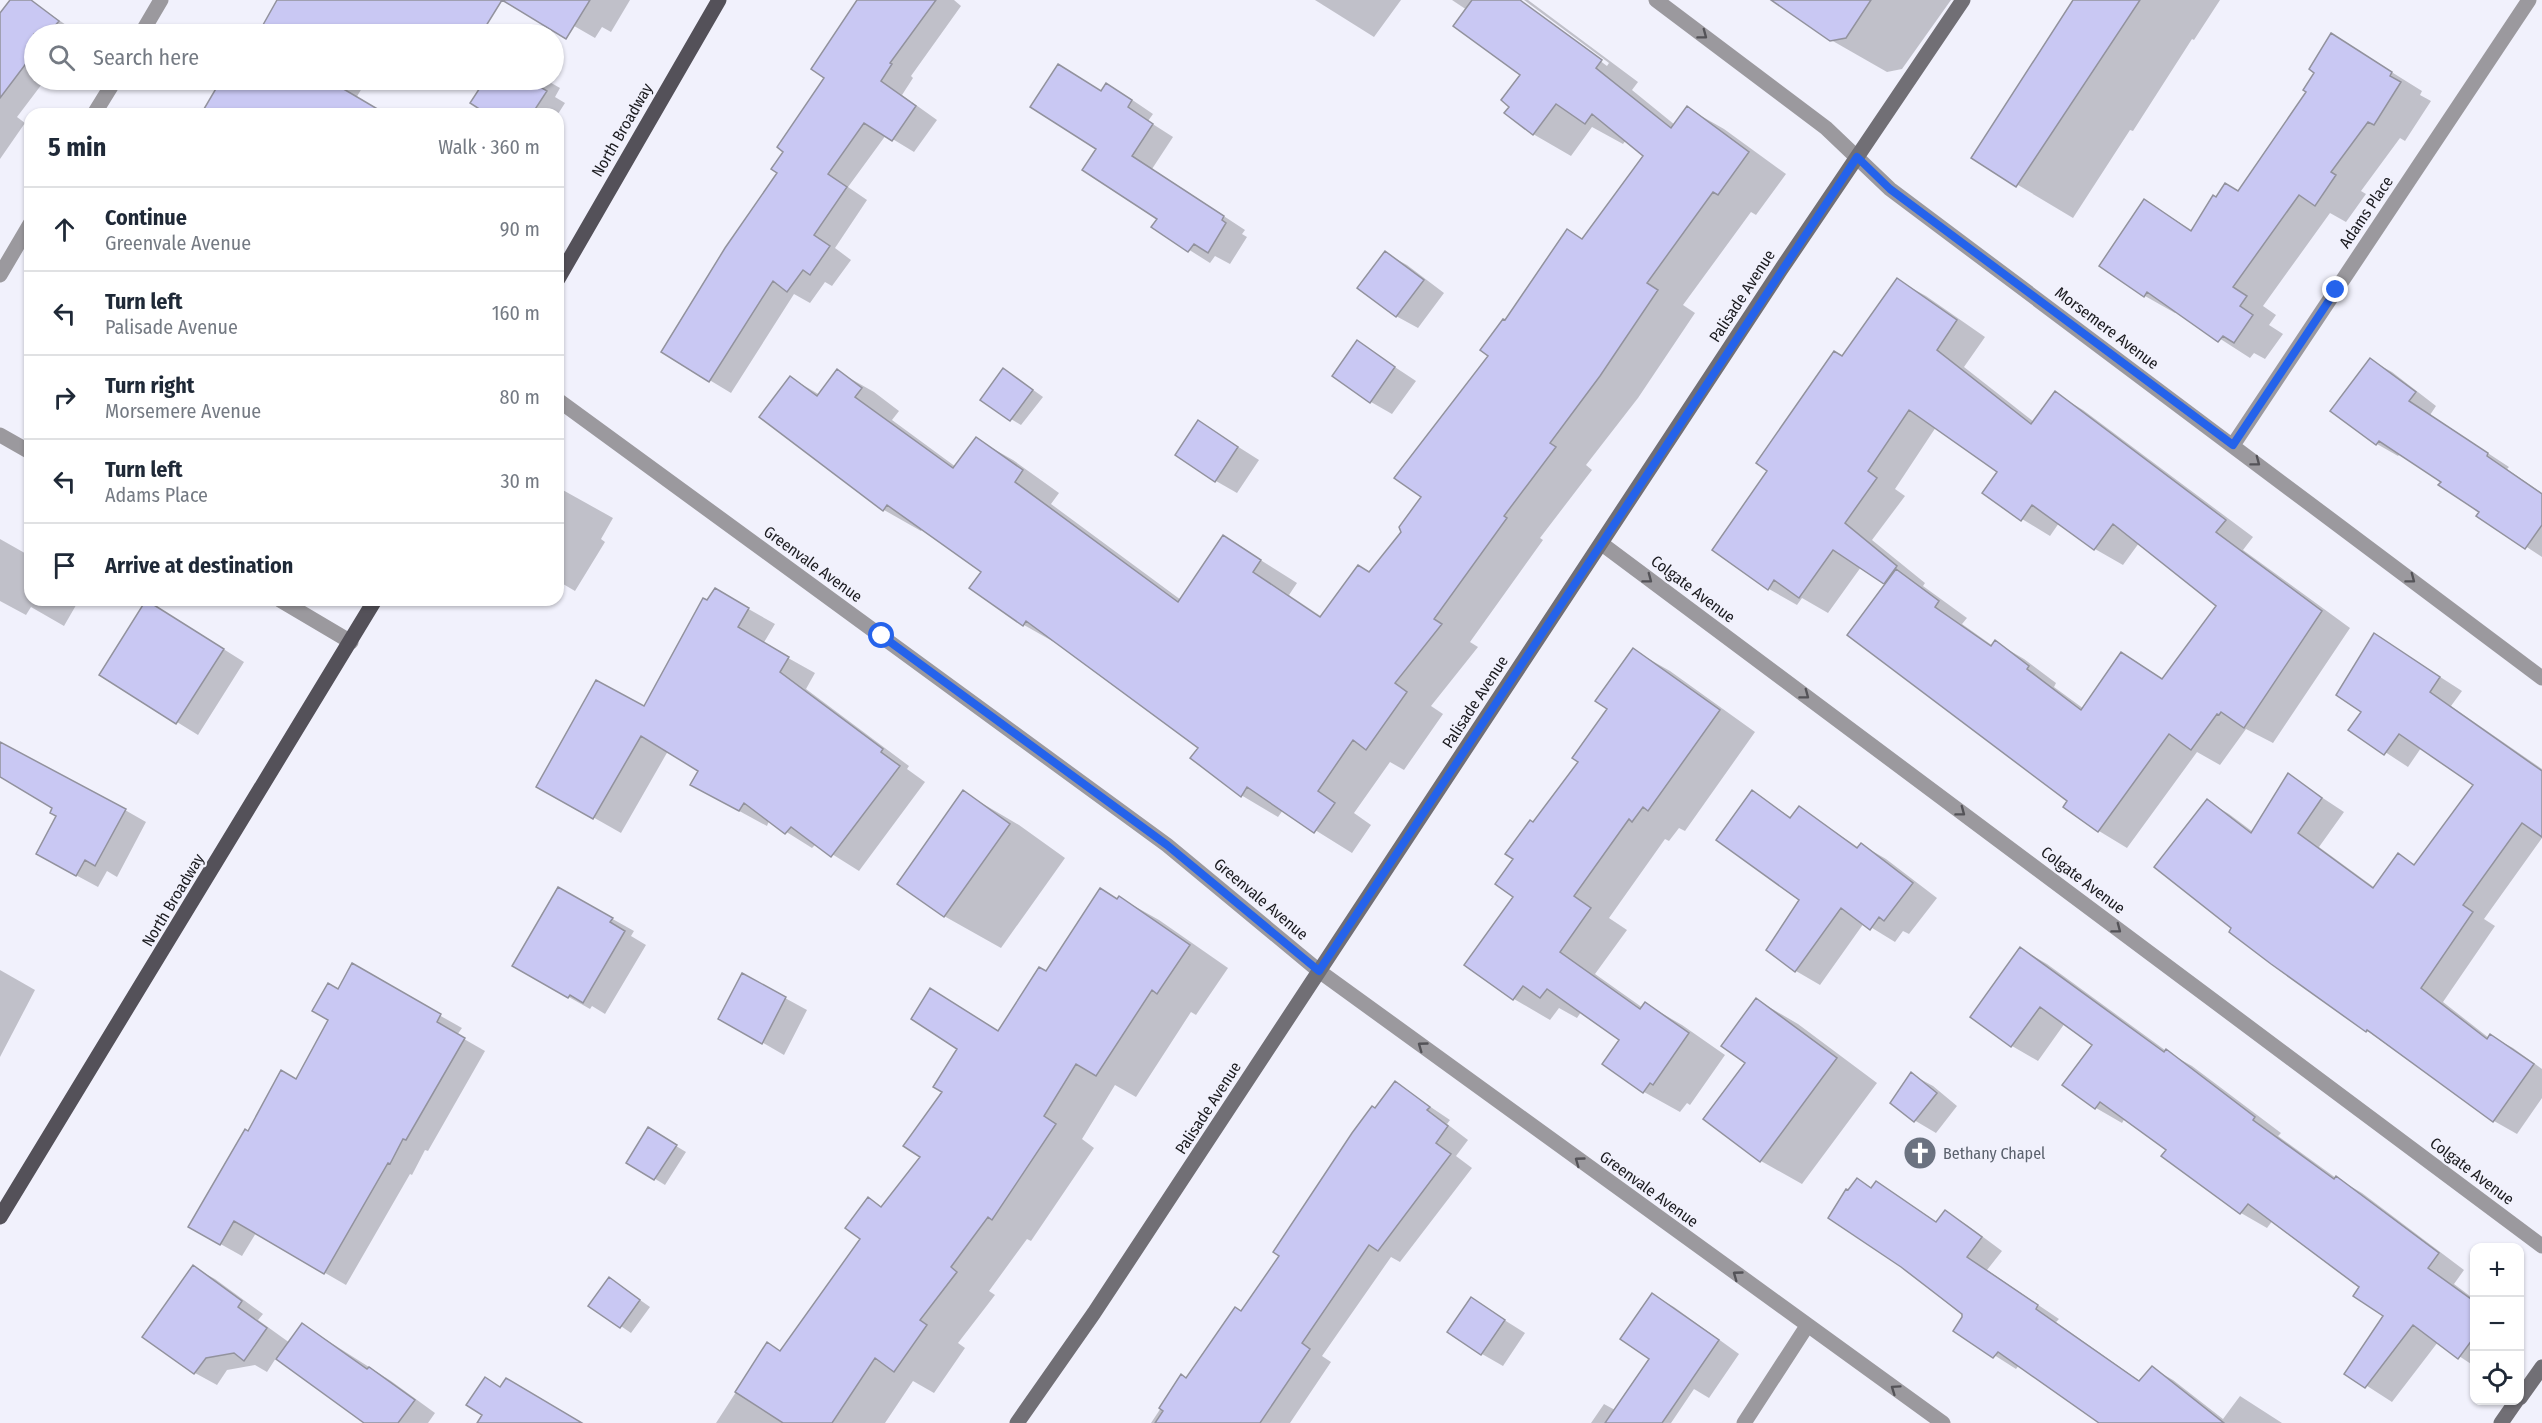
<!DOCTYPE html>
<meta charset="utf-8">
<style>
:root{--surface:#fff;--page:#f6f6f7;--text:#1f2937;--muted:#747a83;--line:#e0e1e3}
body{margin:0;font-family:"Fira Sans Condensed",sans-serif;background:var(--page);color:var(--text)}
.controls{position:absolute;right:18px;bottom:18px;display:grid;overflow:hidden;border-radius:12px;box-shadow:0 2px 4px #0004}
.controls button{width:54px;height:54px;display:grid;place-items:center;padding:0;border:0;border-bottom:2px solid var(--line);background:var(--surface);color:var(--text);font:30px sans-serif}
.stop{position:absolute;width:18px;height:18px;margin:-14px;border:4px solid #2563eb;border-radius:50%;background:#fff}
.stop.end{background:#2563eb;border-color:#fff;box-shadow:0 2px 6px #0008}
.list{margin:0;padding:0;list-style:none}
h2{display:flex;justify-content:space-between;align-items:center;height:78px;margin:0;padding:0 24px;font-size:26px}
h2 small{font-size:20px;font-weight:400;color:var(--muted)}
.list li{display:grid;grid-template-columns:39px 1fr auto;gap:18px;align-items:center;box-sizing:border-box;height:84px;padding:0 24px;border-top:2px solid var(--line)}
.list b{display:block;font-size:22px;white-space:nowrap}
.list p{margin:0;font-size:20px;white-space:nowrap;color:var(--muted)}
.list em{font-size:20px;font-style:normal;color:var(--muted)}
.icon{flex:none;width:33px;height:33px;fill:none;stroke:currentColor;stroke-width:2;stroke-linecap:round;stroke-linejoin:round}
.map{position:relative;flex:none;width:2542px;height:1423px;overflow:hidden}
.search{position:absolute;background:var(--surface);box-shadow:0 2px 4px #0004;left:24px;top:24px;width:540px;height:66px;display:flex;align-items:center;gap:15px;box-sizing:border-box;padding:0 21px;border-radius:33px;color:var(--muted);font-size:22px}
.panel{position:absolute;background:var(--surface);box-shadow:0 2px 4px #0004;left:24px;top:108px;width:540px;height:498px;border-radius:18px}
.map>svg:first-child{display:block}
.shadow{fill:#0003;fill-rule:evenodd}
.building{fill:#c9c8f3;stroke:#92929d;stroke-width:1.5}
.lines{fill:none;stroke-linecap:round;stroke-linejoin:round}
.street{stroke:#9b999e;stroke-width:15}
.secondary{stroke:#716f75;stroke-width:15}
.primary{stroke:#545159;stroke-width:15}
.oneway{stroke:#545358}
.route{stroke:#2563eb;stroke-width:8}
.labels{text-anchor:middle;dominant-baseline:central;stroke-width:4.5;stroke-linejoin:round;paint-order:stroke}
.street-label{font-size:16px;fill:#1a1a1e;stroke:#f1f1fc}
.worship-label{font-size:16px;fill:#5b616d;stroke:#f1f1fc;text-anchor:start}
</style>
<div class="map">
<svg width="2542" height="1423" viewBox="0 0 2542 1423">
<rect width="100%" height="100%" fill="#f1f1fc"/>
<!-- shadow -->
<path class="shadow" d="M 19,0 L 30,0 L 79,34 L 34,34 L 34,80 L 45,80 L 17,117 L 25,123 L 0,159 L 0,16 Z
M 279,0 L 404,0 L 409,3 L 392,34 L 249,34 L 252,29 L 260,34 Z
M 529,0 L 630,0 L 611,32 L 602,27 L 595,38 Z
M 862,0 L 954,0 L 961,6 L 911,76 L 913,78 L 902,95 L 937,120 L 914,152 L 886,135 L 848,187 L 867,200 L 835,248 L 851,260 L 832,286 L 825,282 L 810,303 L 794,294 L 731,393 L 663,352 L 779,173 Z
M 1315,0 L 1401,0 L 1374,37 Z
M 1452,0 L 1519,0 L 1607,66 L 1609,63 L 1524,0 L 1528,0 L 1638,82 L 1632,90 L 1675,125 L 1687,108 L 1724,129 L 1786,174 L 1756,215 L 1751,212 L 1683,305 L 1695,313 L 1638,398 L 1586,465 L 1592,470 L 1540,538 L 1543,540 L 1470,642 L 1478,647 L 1431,706 L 1443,714 L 1404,770 L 1390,762 L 1354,813 L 1371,825 L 1352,853 L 1283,810 L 1278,817 L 1241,795 L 1200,747 L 1061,646 L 1024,625 L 983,571 L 923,528 L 921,531 L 884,510 L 791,378 L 820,395 L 837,371 L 874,392 L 899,411 L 892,420 L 956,467 L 976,439 L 1013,460 L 1059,493 L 1051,504 L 1181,600 L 1224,537 L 1297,583 L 1289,595 L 1322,617 L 1370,573 L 1402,532 L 1423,497 L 1505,322 L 1567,231 L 1584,240 L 1645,156 L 1626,140 L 1623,144 L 1592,127 L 1571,156 L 1533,134 L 1511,106 L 1522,75 L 1467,10 Z
M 1796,0 L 1951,0 L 1902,69 L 1887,72 L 1831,40 Z
M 2077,0 L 2220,0 L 2194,40 L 2192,39 L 2133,131 L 2130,130 L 2073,218 L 1973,158 Z
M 424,11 L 466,34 L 419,34 L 413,30 Z
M 2332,35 L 2422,91 L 2420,95 L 2431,101 L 2405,141 L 2400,138 L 2361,191 L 2366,194 L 2346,222 L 2330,213 L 2263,306 L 2276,315 L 2269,325 L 2283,334 L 2265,359 L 2254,353 L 2250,358 L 2177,311 L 2175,313 L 2145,296 L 2145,201 L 2193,231 L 2217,199 L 2239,193 L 2308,91 Z
M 223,80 L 367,80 L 356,98 L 374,114 L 214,114 L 212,99 Z
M 487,80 L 546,80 L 560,88 L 555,97 L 565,103 L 558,114 L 487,114 L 472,103 Z
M 1102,93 L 1128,97 L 1153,114 L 1148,121 L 1173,137 L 1152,169 L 1245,230 L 1242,234 L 1247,237 L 1230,264 L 1215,256 L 1210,263 L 1153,227 L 1159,219 L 1098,149 Z
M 1385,253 L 1407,265 L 1444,293 L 1418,328 L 1396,316 Z
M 1897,280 L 1926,296 L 1985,337 L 1964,367 L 2034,422 L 2055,393 L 2083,410 L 2253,537 L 2243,550 L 2350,628 L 2273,743 L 2246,729 L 2220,765 L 2197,752 L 2127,848 L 2099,831 L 2065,807 L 2069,801 L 1887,584 L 1861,567 L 1828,613 L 1802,598 L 1797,605 L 1769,589 L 1843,358 ZM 1936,427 L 1999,471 L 2022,519 L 2050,536 L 2059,523 L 2095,549 L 2123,565 L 2139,543 L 2218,606 L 2163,680 L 2121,654 L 2084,709 L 2054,687 L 2056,683 L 2024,659 L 1995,642 L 1993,646 L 1962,624 L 1967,618 L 1923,586 L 1925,583 L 1872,540 L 1905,496 L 1895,489 Z
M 1357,342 L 1416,381 L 1392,414 L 1371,402 Z
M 2370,360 L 2392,372 L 2436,406 L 2430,415 L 2509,467 L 2507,469 L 2542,493 L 2542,557 L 2478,515 L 2481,512 L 2443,481 L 2400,454 L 2398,456 L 2377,444 Z
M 1014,376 L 1043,397 L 1021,425 L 1011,419 Z
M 1199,422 L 1259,460 L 1237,493 L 1216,481 Z
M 561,489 L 613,518 L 601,539 L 605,542 L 575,591 L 558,581 L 558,494 Z
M 0,539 L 30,556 L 30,600 L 79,600 L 64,626 L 31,607 L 26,615 L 0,601 Z
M 715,590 L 775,624 L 763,644 L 815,673 L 806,689 L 909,766 L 907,769 L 925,782 L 859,871 L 816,844 L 812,848 L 769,821 L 767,826 L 719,800 L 700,770 L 668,751 L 621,833 L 538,786 L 645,708 Z
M 168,614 L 244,662 L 198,735 L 101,675 Z
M 2375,635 L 2462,691 L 2451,706 L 2542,769 L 2542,838 L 2484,919 L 2495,926 L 2443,1002 L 2489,1038 L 2491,1036 L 2513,1048 L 2542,1069 L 2542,1098 L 2517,1134 L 2494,1121 L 2272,963 L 2234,928 L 2207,801 L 2229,814 L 2253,832 L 2288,775 L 2344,812 L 2319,847 L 2375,888 L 2398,855 L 2416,865 L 2475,784 L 2421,748 L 2408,767 L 2350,729 L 2363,712 Z
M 1633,650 L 1670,671 L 1755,732 L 1685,831 L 1679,828 L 1669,841 L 1665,839 L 1609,918 L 1627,930 L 1595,974 L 1643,1008 L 1646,1004 L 1682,1025 L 1725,1055 L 1690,1105 L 1687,1103 L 1680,1112 L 1644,1092 L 1621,1040 L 1581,1012 L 1577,1018 L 1559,1008 L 1550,1020 L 1514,999 L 1466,964 L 1515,897 L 1515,859 L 1534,824 L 1580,762 L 1609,709 Z
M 0,759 L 125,810 L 146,822 L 117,877 L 107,871 L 98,887 L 59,866 L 57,815 L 54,808 L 0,775 Z
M 963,792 L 1019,825 L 1065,858 L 1001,948 L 944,916 Z
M 1752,792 L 1792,818 L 1799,808 L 1859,848 L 1862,845 L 1886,859 L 1937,898 L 1909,934 L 1903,931 L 1895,942 L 1864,923 L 1820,985 L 1796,971 L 1768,950 L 1801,899 Z
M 559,889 L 634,931 L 631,936 L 646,945 L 605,1014 L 592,1006 L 590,1009 L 514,966 Z
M 1120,898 L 1159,920 L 1228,968 L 1196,1015 L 1191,1012 L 1136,1097 L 1115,1085 L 1082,1139 L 1094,1148 L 1031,1241 L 1027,1239 L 989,1291 L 995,1295 L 958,1343 L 965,1348 L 934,1393 L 913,1381 L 885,1423 L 716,1423 L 767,1344 L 781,1353 L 862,1239 L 868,1199 L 883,1208 L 922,1157 L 959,1049 L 931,990 L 1000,1032 L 1047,973 Z
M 2021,949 L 2047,964 L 2169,1053 L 2192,1066 L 2281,1133 L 2278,1136 L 2336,1178 L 2362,1193 L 2464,1270 L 2454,1284 L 2474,1299 L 2474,1366 L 2438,1342 L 2392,1402 L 2347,1373 L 2385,1316 L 2361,1287 L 2273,1220 L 2267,1228 L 2241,1213 L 2168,1150 L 2125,1118 L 2122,1123 L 2096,1108 L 2094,1045 L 2065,1023 L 2038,1061 L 2012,1046 L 1972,1017 Z
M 352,966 L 462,1028 L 457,1035 L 485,1051 L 428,1151 L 425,1150 L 412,1175 L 410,1174 L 346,1285 L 256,1233 L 242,1256 L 190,1227 L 249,1133 L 297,1081 L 329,1020 L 338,991 Z
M 0,970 L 35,990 L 0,1057 Z
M 743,975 L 807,1010 L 784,1055 L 720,1018 Z
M 1757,1000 L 1798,1024 L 1877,1083 L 1802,1184 L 1761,1161 L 1747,1063 Z
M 1911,1074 L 1933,1086 L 1957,1106 L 1936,1133 L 1914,1120 Z
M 1395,1083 L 1450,1120 L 1447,1124 L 1468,1140 L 1456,1156 L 1472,1168 L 1400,1262 L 1391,1257 L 1322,1356 L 1331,1362 L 1290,1423 L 1151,1423 L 1182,1376 L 1187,1379 L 1242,1313 Z
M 648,1129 L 686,1152 L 665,1185 L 628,1162 Z
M 1857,1180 L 1873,1189 L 1876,1183 L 1938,1223 L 1946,1212 L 1967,1225 L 2002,1251 L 1987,1270 L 2059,1319 L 2056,1322 L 2141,1382 L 2152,1368 L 2173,1380 L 2223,1419 L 2240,1396 L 2282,1423 L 2104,1423 L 2019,1365 L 2016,1369 L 1955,1330 L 1964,1317 L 1902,1266 L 1849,1192 Z
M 193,1267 L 215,1279 L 263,1314 L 258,1320 L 290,1343 L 303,1325 L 391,1381 L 435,1413 L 428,1423 L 366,1423 L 276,1358 L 267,1372 L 255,1365 L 227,1370 L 217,1385 L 195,1373 L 144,1336 Z
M 619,1285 L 650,1307 L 631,1333 L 590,1305 Z
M 1653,1295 L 1674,1307 L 1739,1354 L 1709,1398 L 1694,1389 L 1671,1423 L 1591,1423 L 1604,1404 L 1615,1410 L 1651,1359 Z
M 1471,1299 L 1525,1333 L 1503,1366 L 1482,1354 Z"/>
<!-- building -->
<path class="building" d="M 10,0 L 31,0 L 59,21 L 48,34 L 34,34 L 34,53 L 0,98 L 0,13 Z
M 277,0 L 590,0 L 566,39 L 502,0 L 481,34 L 247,34 L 252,27 L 259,32 Z
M 857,0 L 936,0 L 890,63 L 892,64 L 881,81 L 916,106 L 892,141 L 864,123 L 828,174 L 847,187 L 814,235 L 830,246 L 810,275 L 803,270 L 787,292 L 773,281 L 709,382 L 661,352 L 725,248 L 777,173 L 771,169 L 783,152 L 777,147 L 824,78 L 811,69 Z
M 1472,0 L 1520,0 L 1602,60 L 1596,68 L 1671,128 L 1687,106 L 1749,152 L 1718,195 L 1713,192 L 1647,283 L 1658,290 L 1600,376 L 1550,443 L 1556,447 L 1504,516 L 1507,518 L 1434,619 L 1442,624 L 1395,683 L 1407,692 L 1366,750 L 1353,740 L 1318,791 L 1335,803 L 1314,833 L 1247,787 L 1241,797 L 1190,758 L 1198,748 L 1026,621 L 1023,626 L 969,588 L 981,572 L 887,505 L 883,511 L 759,417 L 790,376 L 817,396 L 837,369 L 862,388 L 855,397 L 953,468 L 976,437 L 1023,470 L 1015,482 L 1178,602 L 1223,535 L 1261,560 L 1253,572 L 1320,617 L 1358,565 L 1369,572 L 1401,532 L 1399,527 L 1421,497 L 1394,478 L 1488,356 L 1480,350 L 1503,319 L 1505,320 L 1567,229 L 1582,239 L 1643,156 L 1592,114 L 1585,124 L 1556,104 L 1533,135 L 1504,113 L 1509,107 L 1501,100 L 1520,75 L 1453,26 Z
M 1771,0 L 1871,0 L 1846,38 L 1830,41 Z
M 2073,0 L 2140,0 L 2016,187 L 1971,158 Z
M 2331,33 L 2392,72 L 2390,76 L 2401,82 L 2374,125 L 2368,122 L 2331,172 L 2336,175 L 2315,206 L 2299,195 L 2233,287 L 2247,296 L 2240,306 L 2253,315 L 2234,343 L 2223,336 L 2218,342 L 2147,292 L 2144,297 L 2099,266 L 2144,199 L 2191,231 L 2213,195 L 2216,197 L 2225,183 L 2238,191 L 2306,92 L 2303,90 L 2314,73 L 2309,69 Z
M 1058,64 L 1101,91 L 1106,83 L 1132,100 L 1128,107 L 1153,124 L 1132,156 L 1224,216 L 1222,220 L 1226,223 L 1208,253 L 1194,244 L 1188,252 L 1151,227 L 1157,219 L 1082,170 L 1096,149 L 1030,107 Z
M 221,80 L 331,80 L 330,81 L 386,114 L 201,114 Z
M 485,80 L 529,80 L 547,91 L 532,114 L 487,114 L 470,103 Z
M 1385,251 L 1424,280 L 1396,317 L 1357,288 Z
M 1897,278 L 1957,320 L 1937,350 L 2031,424 L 2055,391 L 2226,520 L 2216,532 L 2322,611 L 2244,728 L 2221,712 L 2219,715 L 2217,714 L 2191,750 L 2169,734 L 2098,832 L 2063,807 L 2067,801 L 1847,635 L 1896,569 L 1939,601 L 1935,607 L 1991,646 L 1995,640 L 2029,666 L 2027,669 L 2081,710 L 2121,652 L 2162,679 L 2216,606 L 2113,524 L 2094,550 L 2032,505 L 2021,521 L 1982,493 L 1997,472 L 1909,410 L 1868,471 L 1877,478 L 1845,523 L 1897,566 L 1884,584 L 1833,550 L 1799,598 L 1774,580 L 1768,590 L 1712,550 L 1767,471 L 1756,463 L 1834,351 L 1842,356 Z
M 1357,340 L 1395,367 L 1370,403 L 1332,376 Z
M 2370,358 L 2416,392 L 2409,401 L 2488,453 L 2487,456 L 2542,494 L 2542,525 L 2525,549 L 2476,516 L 2479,512 L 2438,485 L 2441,482 L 2379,441 L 2376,445 L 2330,411 Z
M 1003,368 L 1033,390 L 1010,421 L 980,400 Z
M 1198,420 L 1238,447 L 1215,482 L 1175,455 Z
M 715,588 L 749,608 L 738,627 L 789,657 L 780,672 L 883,749 L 881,752 L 900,766 L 831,857 L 791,827 L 785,834 L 744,803 L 739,811 L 690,785 L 698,771 L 641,736 L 593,819 L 536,787 L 596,680 L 644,706 L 703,598 L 707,600 Z
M 146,600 L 224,649 L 176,724 L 99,675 Z
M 2374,633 L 2440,677 L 2430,692 L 2542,771 L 2542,837 L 2522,823 L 2463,905 L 2473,912 L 2421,988 L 2487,1039 L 2490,1034 L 2534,1064 L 2493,1122 L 2367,1030 L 2366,1032 L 2271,964 L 2229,932 L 2231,928 L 2154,867 L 2207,799 L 2251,833 L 2288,773 L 2322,798 L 2298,833 L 2373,888 L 2398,853 L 2414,865 L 2473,785 L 2399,734 L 2384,755 L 2348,730 L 2361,712 L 2336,695 Z
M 1633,648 L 1720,710 L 1648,811 L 1643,807 L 1632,822 L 1629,819 L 1574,896 L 1591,908 L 1560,952 L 1640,1009 L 1645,1002 L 1689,1033 L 1653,1085 L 1650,1083 L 1643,1093 L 1602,1064 L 1619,1040 L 1547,989 L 1540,998 L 1523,986 L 1513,1000 L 1464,965 L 1513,897 L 1495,884 L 1513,859 L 1505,854 L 1530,820 L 1533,822 L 1578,762 L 1572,758 L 1607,709 L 1595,701 Z
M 0,742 L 126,809 L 95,866 L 85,860 L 76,876 L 36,854 L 56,816 L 50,813 L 52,808 L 0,777 Z
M 963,790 L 1010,824 L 944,917 L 897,884 Z
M 1752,790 L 1790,818 L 1799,806 L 1857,848 L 1861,843 L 1913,883 L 1884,921 L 1879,917 L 1870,930 L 1841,908 L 1795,972 L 1766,950 L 1799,900 L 1716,840 Z
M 558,887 L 613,918 L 610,922 L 625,931 L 583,1003 L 570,995 L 568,998 L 512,966 Z
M 1100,888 L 1117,899 L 1119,896 L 1190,945 L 1157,994 L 1152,990 L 1096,1076 L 1076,1064 L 1044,1116 L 1056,1124 L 992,1220 L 988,1217 L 951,1267 L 957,1272 L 920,1320 L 927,1325 L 894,1372 L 875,1358 L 832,1423 L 783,1423 L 735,1392 L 767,1342 L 780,1351 L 860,1239 L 845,1228 L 868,1197 L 881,1207 L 920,1157 L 903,1146 L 942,1092 L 933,1087 L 957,1049 L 911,1019 L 930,988 L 998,1031 L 1039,967 L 1046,971 Z
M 2020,947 L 2164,1052 L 2166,1049 L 2255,1117 L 2253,1120 L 2334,1179 L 2336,1176 L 2439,1253 L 2428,1268 L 2475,1302 L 2475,1336 L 2458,1359 L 2413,1325 L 2365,1388 L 2344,1374 L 2383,1316 L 2353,1296 L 2359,1287 L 2248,1204 L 2240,1214 L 2161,1156 L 2166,1150 L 2100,1102 L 2095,1109 L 2062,1085 L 2092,1045 L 2040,1007 L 2011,1047 L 1970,1017 Z
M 352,963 L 441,1014 L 437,1022 L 465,1038 L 406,1140 L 403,1139 L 390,1164 L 388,1163 L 324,1274 L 234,1221 L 220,1245 L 188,1227 L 245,1129 L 248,1131 L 281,1070 L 296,1079 L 328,1020 L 312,1011 L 328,983 L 338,989 Z
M 742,973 L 786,997 L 762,1044 L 718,1019 Z
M 1756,998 L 1837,1058 L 1760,1162 L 1703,1119 L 1745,1063 L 1721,1046 Z
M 1911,1072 L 1937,1093 L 1914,1122 L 1890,1103 Z
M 1395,1081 L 1430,1107 L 1427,1110 L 1448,1126 L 1436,1143 L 1451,1154 L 1378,1251 L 1369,1245 L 1302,1343 L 1310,1349 L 1260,1423 L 1155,1423 L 1163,1411 L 1159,1408 L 1181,1374 L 1186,1378 L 1235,1307 L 1241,1311 L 1279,1256 L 1273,1252 L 1352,1133 L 1372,1106 L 1375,1108 Z
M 648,1127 L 677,1145 L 654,1180 L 626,1163 Z
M 1857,1178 L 1871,1188 L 1876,1181 L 1936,1222 L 1945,1210 L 1982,1237 L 1967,1257 L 2038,1305 L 2036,1309 L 2139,1381 L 2152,1366 L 2224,1423 L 2099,1423 L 1998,1352 L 1993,1358 L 1953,1331 L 1962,1317 L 1962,1314 L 1901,1267 L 1828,1218 L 1846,1189 L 1848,1190 Z
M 193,1265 L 242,1301 L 238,1307 L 267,1328 L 244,1361 L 234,1353 L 206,1358 L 194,1374 L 142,1337 Z
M 609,1277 L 640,1300 L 620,1328 L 588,1306 Z
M 1652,1293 L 1719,1340 L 1662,1423 L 1605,1423 L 1649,1359 L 1620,1339 Z
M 1471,1297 L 1505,1320 L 1481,1355 L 1447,1332 Z
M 302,1323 L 367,1369 L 369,1367 L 415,1400 L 398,1423 L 364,1423 L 276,1359 Z
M 485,1377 L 500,1387 L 506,1378 L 582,1423 L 477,1423 L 482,1415 L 466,1405 Z"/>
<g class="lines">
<!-- street -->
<path class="street" d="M 1656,0 L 1826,128 L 1890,189 L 2542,678
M 141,34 L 161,0
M 94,114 L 115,80
M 0,275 L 30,224
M 558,400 L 1167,845 L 1319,971 L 1943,1423
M 0,435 L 30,452
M 2233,445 L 2529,0
M 1602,544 L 2542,1246
M 280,600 L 351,642
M 1744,1423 L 1807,1326"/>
<!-- secondary -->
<path class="secondary" d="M 2520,1398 L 2542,1367
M 1017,1423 L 1094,1313 L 1780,271 L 1963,0
M 2501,1423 L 2517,1400"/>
<!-- primary -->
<path class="primary" d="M 558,279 L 719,0
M 0,1217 L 375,600"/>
</g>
<!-- one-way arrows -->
<defs><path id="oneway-chevron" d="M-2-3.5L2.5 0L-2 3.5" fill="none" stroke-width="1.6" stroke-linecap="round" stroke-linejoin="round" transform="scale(1.5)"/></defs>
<g class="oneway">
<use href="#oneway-chevron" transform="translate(1703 35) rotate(37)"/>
<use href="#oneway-chevron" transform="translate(2256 462) rotate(37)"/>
<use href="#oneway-chevron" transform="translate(1648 579) rotate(37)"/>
<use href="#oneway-chevron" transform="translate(2411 579) rotate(37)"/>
<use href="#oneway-chevron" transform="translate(1805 695) rotate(37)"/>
<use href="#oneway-chevron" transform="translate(1961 812) rotate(37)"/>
<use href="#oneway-chevron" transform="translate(2117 929) rotate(37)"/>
<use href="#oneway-chevron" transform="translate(1422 1046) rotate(-144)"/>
<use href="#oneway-chevron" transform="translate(1579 1161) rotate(-144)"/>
<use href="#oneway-chevron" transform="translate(1737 1275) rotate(-144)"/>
<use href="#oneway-chevron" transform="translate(1895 1389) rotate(-145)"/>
</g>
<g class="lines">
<!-- route -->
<path class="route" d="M 882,636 L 1167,845 L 1319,971 L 1857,157 L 1890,189 L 2233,445 L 2336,290"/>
</g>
<!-- icons -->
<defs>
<symbol id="church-disc" viewBox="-11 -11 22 22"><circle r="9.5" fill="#6b7280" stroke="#f1f1fc"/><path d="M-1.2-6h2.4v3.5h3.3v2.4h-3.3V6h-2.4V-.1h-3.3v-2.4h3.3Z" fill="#fff"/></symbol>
</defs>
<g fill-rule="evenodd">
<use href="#church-disc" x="1901" y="1134" width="38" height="38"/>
</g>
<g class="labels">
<!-- street labels -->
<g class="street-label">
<text transform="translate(622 130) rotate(-60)">North Broadway</text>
<text transform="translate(2366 212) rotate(-56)">Adams Place</text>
<text transform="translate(1742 296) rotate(-57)">Palisade Avenue</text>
<text transform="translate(2107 328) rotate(37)">Morsemere Avenue</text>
<text transform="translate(813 564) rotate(36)">Greenvale Avenue</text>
<text transform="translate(1693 589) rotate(37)">Colgate Avenue</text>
<text transform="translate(1475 702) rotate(-57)">Palisade Avenue</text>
<text transform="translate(2083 880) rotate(37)">Colgate Avenue</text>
<text transform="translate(1261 899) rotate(40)">Greenvale Avenue</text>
<text transform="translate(173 900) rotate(-59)">North Broadway</text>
<text transform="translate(1208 1108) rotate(-57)">Palisade Avenue</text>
<text transform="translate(2472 1171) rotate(37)">Colgate Avenue</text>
<text transform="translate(1649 1189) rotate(36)">Greenvale Avenue</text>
</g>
<!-- worship labels -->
<g class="worship-label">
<text x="1943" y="1153">Bethany Chapel</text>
</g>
</g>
</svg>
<div class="controls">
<button>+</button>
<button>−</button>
<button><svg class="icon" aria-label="locate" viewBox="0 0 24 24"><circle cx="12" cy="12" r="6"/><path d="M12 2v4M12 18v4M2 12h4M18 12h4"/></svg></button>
</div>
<div class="stop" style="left:882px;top:636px"></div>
<div class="stop end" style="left:2336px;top:290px"></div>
<div class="search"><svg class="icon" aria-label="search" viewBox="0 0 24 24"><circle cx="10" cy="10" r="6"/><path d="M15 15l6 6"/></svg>Search here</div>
<section class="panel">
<h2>5 min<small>Walk · 360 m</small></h2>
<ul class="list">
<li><svg class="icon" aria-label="ahead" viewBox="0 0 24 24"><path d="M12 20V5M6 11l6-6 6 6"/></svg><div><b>Continue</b><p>Greenvale Avenue</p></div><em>90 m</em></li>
<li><svg class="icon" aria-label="left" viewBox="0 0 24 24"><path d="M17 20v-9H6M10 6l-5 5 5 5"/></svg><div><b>Turn left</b><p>Palisade Avenue</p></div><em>160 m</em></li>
<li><svg class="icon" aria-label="right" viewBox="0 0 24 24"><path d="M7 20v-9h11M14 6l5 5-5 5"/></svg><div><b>Turn right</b><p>Morsemere Avenue</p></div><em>80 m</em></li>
<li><svg class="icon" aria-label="left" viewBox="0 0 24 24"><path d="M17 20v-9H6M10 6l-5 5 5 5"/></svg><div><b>Turn left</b><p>Adams Place</p></div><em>30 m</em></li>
<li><svg class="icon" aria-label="arrive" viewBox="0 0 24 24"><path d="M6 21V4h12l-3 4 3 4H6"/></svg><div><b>Arrive at destination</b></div></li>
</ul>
</section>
</div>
